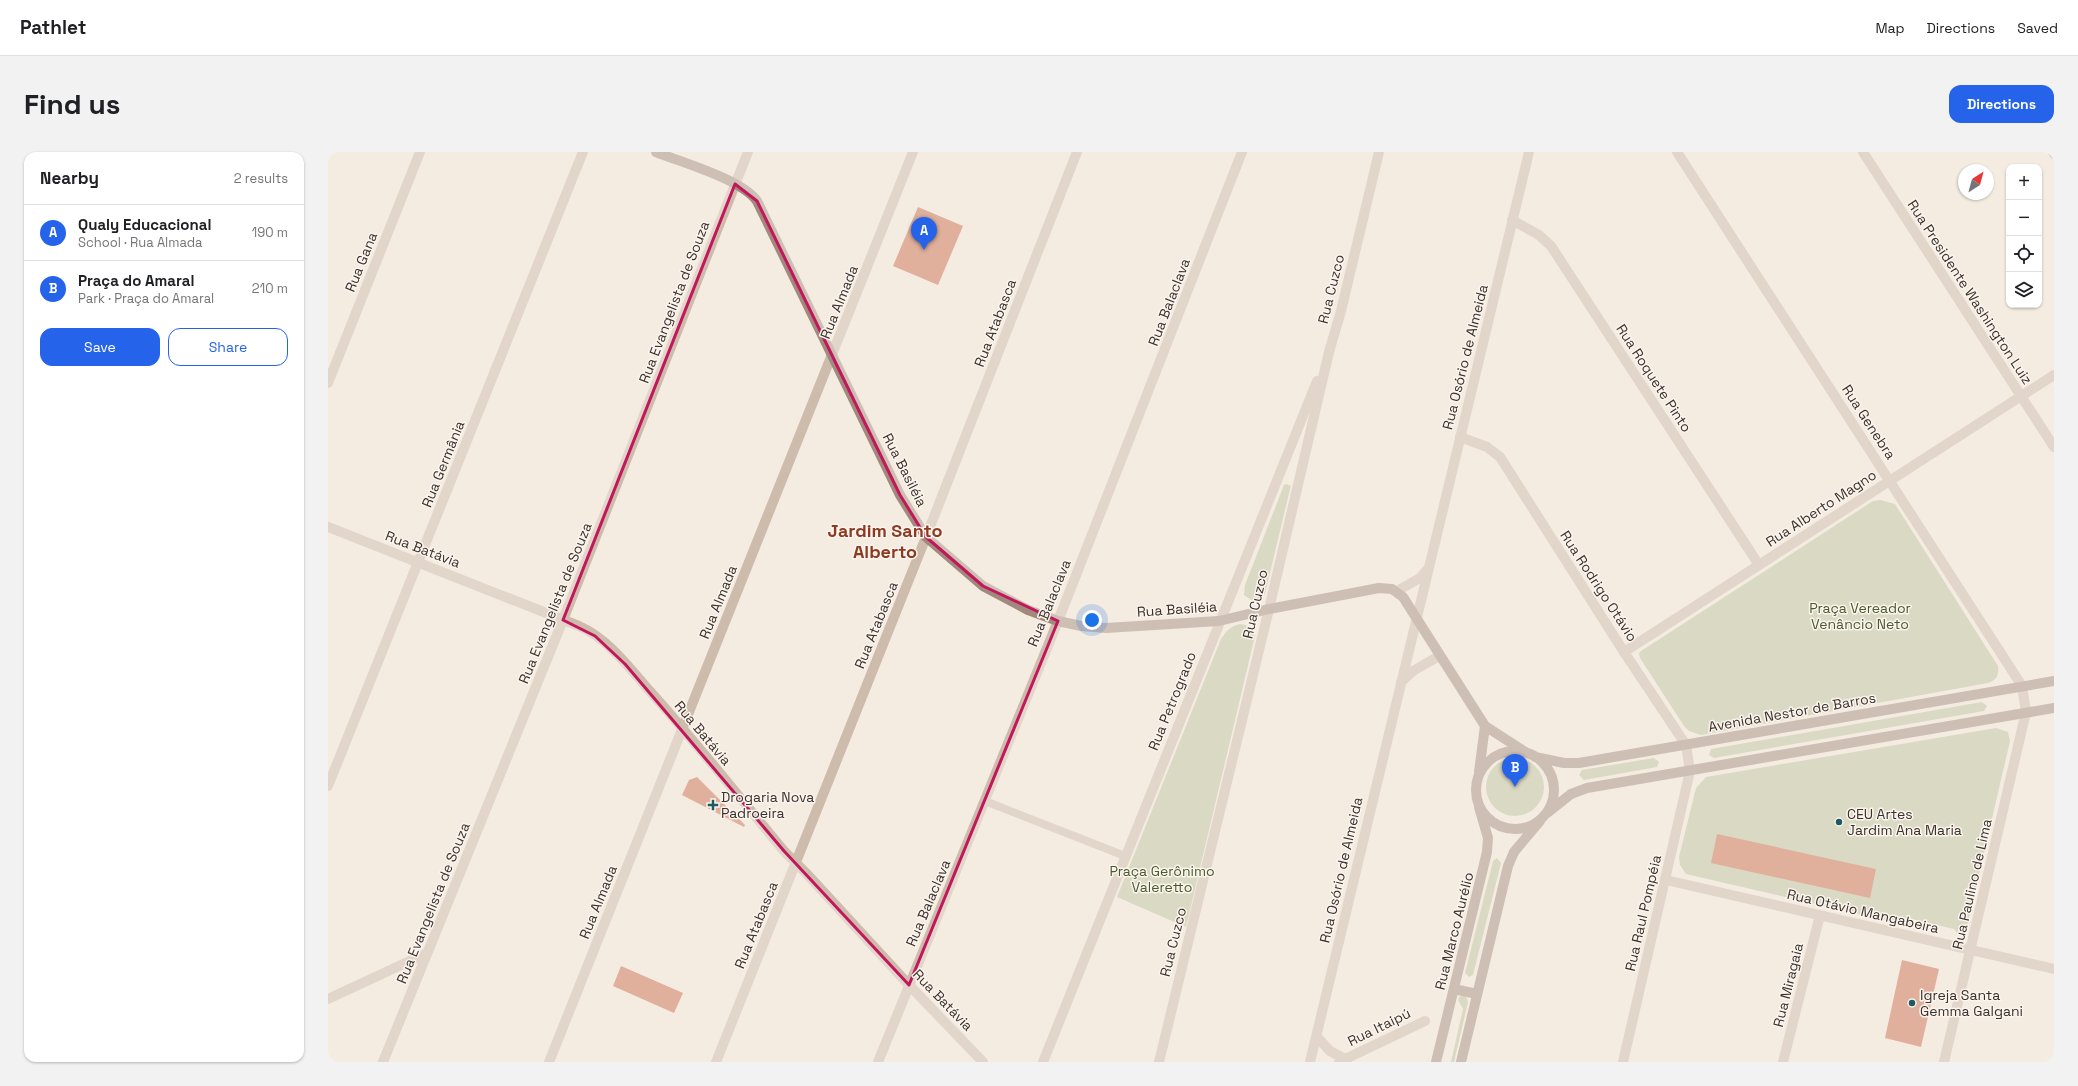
<!DOCTYPE html>
<meta charset="utf-8">
<style>
:root{--surface:#fff;--page:#f2f2f2;--text:#202124;--muted:#757577;--line:#e0e0e0;--accent:#2563eb}
body{margin:0;font-family:"Space Grotesk",sans-serif;background:var(--page);color:var(--text)}
.controls{position:absolute;right:12px;top:12px;display:grid;overflow:hidden;border-radius:8px;box-shadow:0 1px 3px #0004}
.controls button{width:36px;height:36px;display:grid;place-items:center;padding:0;border:0;border-bottom:1px solid var(--line);background:var(--surface);color:var(--text);font:20px sans-serif}
.compass{position:absolute;left:1630px;top:12px;width:36px;height:36px;border-radius:50%;background:var(--surface);box-shadow:0 1px 3px #0004;rotate:36deg}
.you{position:absolute;left:764px;top:468px;width:14px;height:14px;margin:-10px;border:3px solid #fff;border-radius:50%;background:#1a73e8;box-shadow:0 0 0 6px #1a73e833}
.badge{display:grid;place-items:center;width:26px;height:26px;border-radius:50%;background:var(--accent);color:#fff;font-size:13px;font-weight:700}
.pin{position:absolute;translate:-50% -33px;filter:drop-shadow(0 1px 2px #0008)}
.pin::after{content:'';position:absolute;top:21px;width:14px;height:12px;background:inherit;clip-path:polygon(0 0,100% 0,50% 100%)}
.list{margin:0;padding:0;list-style:none}
h2{display:flex;justify-content:space-between;align-items:center;height:52px;margin:0;padding:0 16px;font-size:17px}
h2 small{font-size:13px;font-weight:400;color:var(--muted)}
.list li{display:grid;grid-template-columns:26px 1fr auto;gap:12px;align-items:center;box-sizing:border-box;height:56px;padding:0 16px;border-top:1px solid var(--line)}
.list b{display:block;font-size:15px;white-space:nowrap}
.list p{margin:0;font-size:13px;white-space:nowrap;color:var(--muted)}
.list em{font-size:13px;font-style:normal;color:var(--muted)}
.actions{display:flex;gap:8px;padding:12px 16px}
.actions a{flex:1;padding:9px 0;border:1px solid var(--accent);border-radius:12px;text-align:center;font-size:14px;color:var(--accent)}
.actions .main{background:var(--accent);color:#fff}
.icon{flex:none;width:22px;height:22px;fill:none;stroke:currentColor;stroke-width:2;stroke-linecap:round;stroke-linejoin:round}
.map{position:relative;flex:none;width:1726px;height:910px;overflow:hidden;border-radius:12px}
header{display:flex;align-items:center;gap:24px;box-sizing:border-box;height:56px;padding:0 20px;background:var(--surface);border-bottom:1px solid var(--line)}
header strong{font-size:19px}
nav{display:flex;gap:22px;margin-inline-start:auto;font-size:14px}
.intro{display:flex;align-items:center;justify-content:space-between;box-sizing:border-box;height:96px;padding:0 24px}
h1{margin:0;font-size:28px}
.button{padding:10px 18px;border-radius:12px;background:var(--accent);color:#fff;font-size:14px;font-weight:700}
main{display:flex;gap:24px;padding:0 24px}
aside{flex:1;background:var(--surface);border-radius:12px;box-shadow:0 1px 3px #0004}
.map>svg:first-child{display:block}
.green{fill:#b8c4a0}
.building{fill:#c8694b}
.lines{fill:none;stroke-linecap:round;stroke-linejoin:round}
.lane{stroke:#cdbbac;stroke-width:8}
.street{stroke:#cdbbac;stroke-width:10}
.secondary{stroke:#a18a7d;stroke-width:10}
.marked{fill:none;stroke:#c2185b;stroke-width:3;stroke-linejoin:round}
.poi-dot{fill:#1f5a5e;stroke:#fbf5ee;stroke-width:1.5}
.labels{text-anchor:middle;dominant-baseline:central;stroke-width:3;stroke-linejoin:round;paint-order:stroke}
.street-label{font-size:14px;fill:#3b302b;stroke:#fbf5ee}
.park-label{font-size:14px;fill:#4a5a2e;stroke:#fbf5ee}
.poi-label{font-size:14px;fill:#3b302b;stroke:#fbf5ee;text-anchor:start}
.district-label{font-size:18px;font-weight:bold;fill:#8c3b22;stroke:#fbf5ee}
</style>
<header>
<strong>Pathlet</strong>
<nav><a>Map</a><a>Directions</a><a>Saved</a></nav>
</header>
<div class="intro"><h1>Find us</h1><a class="button">Directions</a></div>
<main>
<aside>
<h2>Nearby<small>2 results</small></h2>
<ul class="list">
<li><span class="badge">A</span><div><b>Qualy Educacional</b><p>School · Rua Almada</p></div><em>190 m</em></li>
<li><span class="badge">B</span><div><b>Praça do Amaral</b><p>Park · Praça do Amaral</p></div><em>210 m</em></li>
</ul>
<div class="actions"><a class="main">Save</a><a>Share</a></div>
</aside>
<div class="map">
<svg width="1726" height="910" viewBox="0 0 1726 910">
<rect width="100%" height="100%" fill="#f4ebe1"/>
<!-- green -->
<path class="green" d="M 958,332 L 963,334 L 962,337 L 937,442 L 931,449 L 926,450 L 916,443 L 917,433 L 956,333 Z
M 1552,348 L 1567,352 L 1670,514 C 1671,523 1669,528 1660,531 L 1373,583 L 1361,579 L 1356,574 L 1312,506 L 1311,501 L 1313,499 L 1545,349 Z
M 912,472 C 922,473 928,478 926,488 L 858,775 L 789,745 L 893,487 C 898,479 903,474 912,472 Z
M 1654,550 L 1659,554 L 1656,559 L 1386,606 L 1381,603 L 1383,597 Z
M 1668,576 L 1680,580 L 1682,589 L 1639,774 L 1633,780 L 1629,781 L 1626,777 L 1584,767 L 1582,774 L 1358,722 L 1352,713 L 1351,705 L 1368,636 L 1378,625 Z
M 1326,606 L 1331,610 L 1329,615 L 1256,628 L 1251,623 L 1254,618 Z
M1158 635a29 29 0 1 1 58 0a29 29 0 1 1-58 0Z
M 1169,706 L 1173,711 L 1145,823 L 1141,825 L 1137,821 L 1165,709 Z
M 1132,844 L 1138,844 L 1140,850 L 1126,910 L 1123,910 L 1135,857 L 1130,848 Z"/>
<!-- building -->
<path class="building" d="M 590,55 L 635,74 L 610,133 L 565,114 Z
M 369,625 L 417,673 L 416,675 L 354,643 L 361,628 Z
M 1389,682 L 1548,717 L 1542,746 L 1383,711 Z
M 1574,808 L 1611,817 L 1593,895 L 1557,886 Z
M 293,814 L 355,841 L 346,861 L 285,834 Z"/>
<g class="lines">
<!-- lane -->
<path class="lane" d="M 657,649 L 797,704"/>
<!-- street -->
<path class="street" d="M 1349,0 L 1694,534 L 1698,560 L 1616,910
M 1535,0 L 1726,295
M 1725,0 L 1726,2
M 1184,68 L 1211,83 L 1223,94 L 1431,413
M 0,231 L 92,0
M 1132,285 L 1159,295 L 1172,305 L 1296,500 L 1358,593 L 1362,619 L 1295,910
M 0,375 L 251,474 C 279,486 300,514 320,537 C 367,589 411,645 456,699 L 478,721 L 581,833 L 655,910
M 1069,439 L 1092,426 L 1099,418
M 1296,500 L 1726,223
M 1073,530 L 1085,519 L 1111,504
M 0,634 L 255,0
M 1338,728 L 1726,817
M 0,847 L 99,801
M 989,885 L 1002,899 L 1017,907
M 55,910 L 235,468 L 420,0
M 221,910 L 585,0
M 388,910 L 598,385 L 749,0
M 550,910 L 730,469 L 914,0
M 715,910 L 989,229
M 831,910 L 941,457 L 1001,200 L 1013,159 L 1051,0
M 982,910 L 1201,0
M 1011,910 L 1097,869
M 1455,910 L 1492,763"/>
<!-- secondary -->
<path class="secondary" d="M 328,0 C 355,11 413,27 429,49 L 572,343 L 598,385 L 655,434 L 700,458 L 730,469 L 753,474 L 778,476 L 891,469 L 941,457 L 1051,436 L 1064,437 L 1075,445 L 1157,574 L 1199,601
M1148 638a39 39 0 1 1 78 0a39 39 0 1 1-78 0Z
M 1207,605 L 1236,611 L 1251,611 L 1726,529
M 1151,620 L 1157,574
M 1219,661 L 1243,642 L 1259,636 L 1726,556
M 1126,837 L 1149,842
M 1108,910 L 1159,700 L 1160,686 L 1151,655
M 1133,910 L 1180,714 L 1186,700 L 1212,669"/>
</g>
<!-- marked area -->
<path d="M0 0H1726V910H0ZM 407,32 L 429,49 L 572,343 L 598,385 L 655,434 L 730,469 L 581,833 L 456,699 L 297,512 L 267,484 L 235,468 Z" fill="#f4ebe1" fill-opacity=".55" fill-rule="evenodd"/>
<path class="marked" d="M 407,32 L 429,49 L 572,343 L 598,385 L 655,434 L 730,469 L 581,833 L 456,699 L 297,512 L 267,484 L 235,468 Z"/>
<!-- markers -->
<g class="poi-dot">
<path d="M383 647h4v4h4v4h-4v4h-4v-4h-4v-4h4z"/>
<circle cx="1511" cy="670" r="4"/>
<circle cx="1584" cy="851" r="4"/>
</g>
<g class="labels">
<!-- street labels -->
<g class="street-label">
<text transform="translate(33 110) rotate(-68)">Rua Gana</text>
<text transform="translate(1003 137) rotate(-76)">Rua Cuzco</text>
<text transform="translate(1642 140) rotate(57)">Rua Presidente Washington Luiz</text>
<text transform="translate(346 150) rotate(-69)">Rua Evangelista de Souza</text>
<text transform="translate(511 150) rotate(-68)">Rua Almada</text>
<text transform="translate(841 150) rotate(-69)">Rua Balaclava</text>
<text transform="translate(667 171) rotate(-69)">Rua Atabasca</text>
<text transform="translate(1137 205) rotate(-76)">Rua Osório de Almeida</text>
<text transform="translate(1326 226) rotate(57)">Rua Roquete Pinto</text>
<text transform="translate(1541 270) rotate(57)">Rua Genebra</text>
<text transform="translate(115 312) rotate(-68)">Rua Germânia</text>
<text transform="translate(577 318) rotate(63)">Rua Basiléia</text>
<text transform="translate(1493 356) rotate(-33)">Rua Alberto Magno</text>
<text transform="translate(95 397) rotate(21)">Rua Batávia</text>
<text transform="translate(1271 434) rotate(57)">Rua Rodrigo Otávio</text>
<text transform="translate(390 450) rotate(-68)">Rua Almada</text>
<text transform="translate(227 451) rotate(-68)">Rua Evangelista de Souza</text>
<text transform="translate(721 451) rotate(-68)">Rua Balaclava</text>
<text transform="translate(927 452) rotate(-77)">Rua Cuzco</text>
<text transform="translate(849 457) rotate(-4)">Rua Basiléia</text>
<text transform="translate(548 473) rotate(-68)">Rua Atabasca</text>
<text transform="translate(844 549) rotate(-68)">Rua Petrogrado</text>
<text transform="translate(1464 560) rotate(-10)">Avenida Nestor de Barros</text>
<text transform="translate(375 581) rotate(50)">Rua Batávia</text>
<text transform="translate(1013 718) rotate(-77)">Rua Osório de Almeida</text>
<text transform="translate(1644 732) rotate(-77)">Rua Paulino de Lima</text>
<text transform="translate(270 750) rotate(-68)">Rua Almada</text>
<text transform="translate(105 751) rotate(-68)">Rua Evangelista de Souza</text>
<text transform="translate(600 751) rotate(-67)">Rua Balaclava</text>
<text transform="translate(1535 759) rotate(13)">Rua Otávio Mangabeira</text>
<text transform="translate(1315 761) rotate(-77)">Rua Raul Pompéia</text>
<text transform="translate(428 773) rotate(-68)">Rua Atabasca</text>
<text transform="translate(1126 779) rotate(-76)">Rua Marco Aurélio</text>
<text transform="translate(845 790) rotate(-76)">Rua Cuzco</text>
<text transform="translate(1460 833) rotate(-76)">Rua Miragaia</text>
<text transform="translate(615 848) rotate(46)">Rua Batávia</text>
<text transform="translate(1051 875) rotate(-26)">Rua Itaipú</text>
</g>
<!-- park labels -->
<g class="park-label">
<text x="1532" y="456">Praça Vereador<tspan x="1532" dy="16">Venâncio Neto</tspan></text>
<text x="834" y="719">Praça Gerônimo<tspan x="834" dy="16">Valeretto</tspan></text>
</g>
<!-- poi labels -->
<g class="poi-label">
<text x="393" y="645">Drogaria Nova<tspan x="393" dy="16">Padroeira</tspan></text>
<text x="1519" y="662">CEU Artes<tspan x="1519" dy="16">Jardim Ana Maria</tspan></text>
<text x="1592" y="843">Igreja Santa<tspan x="1592" dy="16">Gemma Galgani</tspan></text>
</g>
<!-- district labels -->
<g class="district-label">
<text x="557" y="378">Jardim Santo<tspan x="557" dy="21">Alberto</tspan></text>
</g>
</g>
</svg>
<div class="controls">
<button>+</button>
<button>−</button>
<button><svg class="icon" aria-label="locate" viewBox="0 0 24 24"><circle cx="12" cy="12" r="6"/><path d="M12 2v4M12 18v4M2 12h4M18 12h4"/></svg></button>
<button><svg class="icon" aria-label="layers" viewBox="0 0 24 24"><path d="M12 4l9 5-9 5-9-5zM3 14l9 5 9-5"/></svg></button>
</div>
<svg class="compass" viewBox="-18 -18 36 36"><path d="M0-13l5 13h-10z" fill="#e53935"/><path d="M0 13l5-13h-10z" fill="#757577"/></svg>
<div class="you"></div>
<div class="pin badge" style="left:596px;top:98px">A</div>
<div class="pin badge" style="left:1187px;top:635px">B</div>
</div>
</main>
